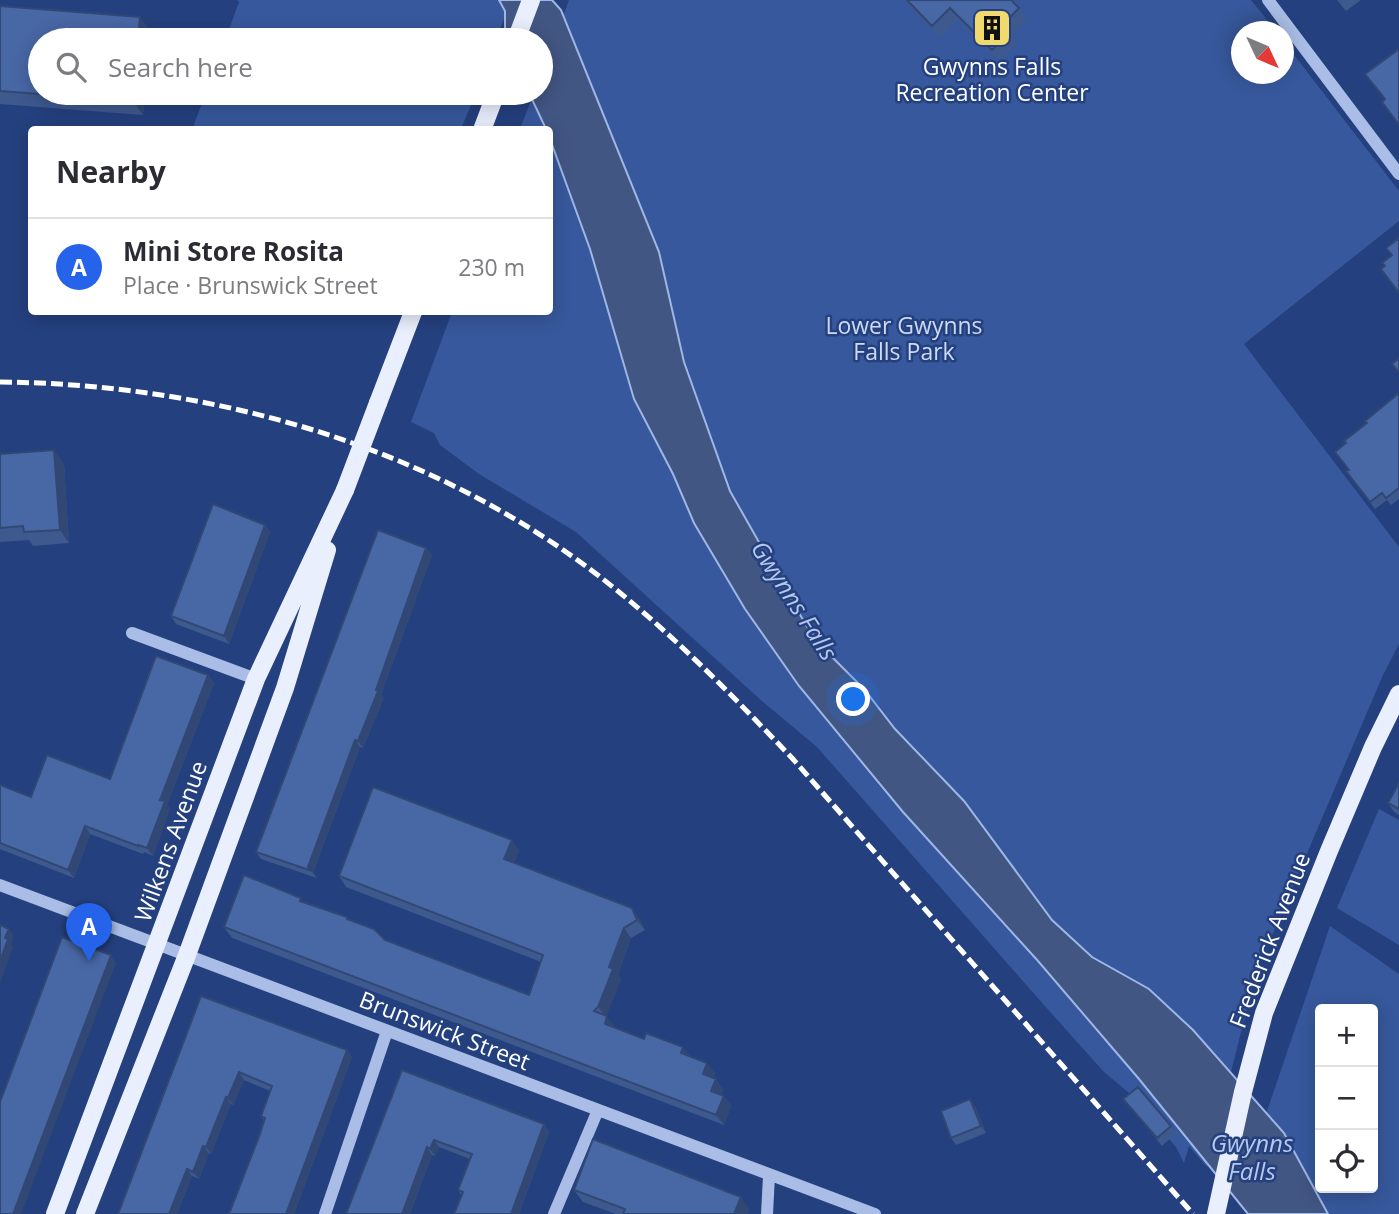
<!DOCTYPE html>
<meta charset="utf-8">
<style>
:root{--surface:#fff;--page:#f2f2f3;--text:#2b2b33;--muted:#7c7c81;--line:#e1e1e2;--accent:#2563eb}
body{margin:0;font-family:"Open Sans",sans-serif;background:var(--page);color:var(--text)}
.controls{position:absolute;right:21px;bottom:21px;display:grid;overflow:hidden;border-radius:7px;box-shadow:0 4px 18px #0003}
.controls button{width:63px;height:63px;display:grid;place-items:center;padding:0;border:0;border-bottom:2px solid var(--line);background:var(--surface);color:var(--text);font:35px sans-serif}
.compass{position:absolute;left:1231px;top:21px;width:63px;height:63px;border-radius:50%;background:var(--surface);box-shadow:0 4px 18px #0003;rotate:134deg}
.you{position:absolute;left:854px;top:700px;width:24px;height:24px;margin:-18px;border:5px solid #fff;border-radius:50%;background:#1a73e8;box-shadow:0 0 0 10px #1a73e833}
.badge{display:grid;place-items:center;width:46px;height:46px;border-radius:50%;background:var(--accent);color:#fff;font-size:23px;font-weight:700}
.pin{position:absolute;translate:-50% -58px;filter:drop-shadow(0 2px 4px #0008)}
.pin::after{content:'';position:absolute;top:37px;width:24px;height:21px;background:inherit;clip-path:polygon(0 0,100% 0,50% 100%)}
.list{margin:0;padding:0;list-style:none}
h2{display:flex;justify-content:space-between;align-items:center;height:91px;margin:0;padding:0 28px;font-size:30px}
h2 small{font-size:23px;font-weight:400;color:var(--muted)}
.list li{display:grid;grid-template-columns:46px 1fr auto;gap:21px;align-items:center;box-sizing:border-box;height:98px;padding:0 28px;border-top:2px solid var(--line)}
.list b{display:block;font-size:26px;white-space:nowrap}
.list p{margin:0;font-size:23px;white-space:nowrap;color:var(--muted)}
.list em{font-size:23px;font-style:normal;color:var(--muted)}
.icon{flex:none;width:38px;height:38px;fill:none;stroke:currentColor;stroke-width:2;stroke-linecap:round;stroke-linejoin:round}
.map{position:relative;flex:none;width:1399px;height:1214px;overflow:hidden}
.search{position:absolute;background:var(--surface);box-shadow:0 4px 18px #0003;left:28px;top:28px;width:525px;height:77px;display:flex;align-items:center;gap:18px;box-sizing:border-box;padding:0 24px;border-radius:38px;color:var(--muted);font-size:26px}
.panel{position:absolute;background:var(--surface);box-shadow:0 4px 18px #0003;left:28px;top:126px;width:525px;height:189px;border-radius:7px}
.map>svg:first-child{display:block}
.green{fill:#37589c;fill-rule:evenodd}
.water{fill:#425684;stroke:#9db7e7;stroke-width:2}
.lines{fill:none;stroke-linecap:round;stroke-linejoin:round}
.minor{stroke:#a9bde6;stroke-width:12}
.major{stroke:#eaeffd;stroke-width:18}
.rail{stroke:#fff;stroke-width:5;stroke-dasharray:12 5;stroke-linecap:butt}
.major-bridge{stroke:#eaeffd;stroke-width:18}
.wall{fill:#3e598e}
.shaded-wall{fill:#324874}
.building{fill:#4867a5;stroke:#324874;stroke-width:2}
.labels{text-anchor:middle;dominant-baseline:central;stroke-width:5;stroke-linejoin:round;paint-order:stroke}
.poi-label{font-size:23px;fill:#fff;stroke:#24407e}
.park-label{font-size:23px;fill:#ccdaf5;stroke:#24407e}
.street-label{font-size:23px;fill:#fff;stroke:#24407e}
.water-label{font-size:24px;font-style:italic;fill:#b5c8ee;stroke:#24407e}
</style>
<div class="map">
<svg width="1399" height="1214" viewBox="0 0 1399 1214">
<rect width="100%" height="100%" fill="#24407e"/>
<!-- green -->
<path class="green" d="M 237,0 L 511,0 L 496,40 L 225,40 L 239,2 Z
M 569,0 L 1251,0 L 1276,31 L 1242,32 L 1242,74 L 1284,74 L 1284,42 L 1399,191 L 1399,221 L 1244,344 L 1399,547 L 1399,644 L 1383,675 L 1256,973 L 1207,1167 L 1189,1146 L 1184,1163 L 1176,1147 L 1129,1093 L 1103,1071 L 1044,1005 L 817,747 L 763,702 L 576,532 L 479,474 L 440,445 L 434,433 L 411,422 L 452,312 L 550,312 L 550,130 L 520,129 L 534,93 L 541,93 L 541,75 Z
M 206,93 L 476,93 L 461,129 L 199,129 L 193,127 Z
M 1379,809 L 1399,820 L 1399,945 L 1337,908 Z
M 1330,926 L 1399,974 L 1399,1214 L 1327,1214 L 1266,1114 ZM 1320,1009 L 1373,1009 L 1373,1188 L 1320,1188 Z"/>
<!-- water -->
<path class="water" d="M 499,0 L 552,0 L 561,10 L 659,252 L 684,362 L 730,491 L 807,627 L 832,657 L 864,689 L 895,729 L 964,801 L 1052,920 L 1092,957 L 1149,989 L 1193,1030 L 1284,1133 L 1328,1214 L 1248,1214 L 1139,1079 L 1038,961 L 903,812 L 799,686 L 745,609 L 694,523 L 673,474 L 634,399 L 590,249 L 550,139 L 550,130 L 546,129 L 529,93 L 541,93 L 541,40 L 505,40 L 505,11 Z"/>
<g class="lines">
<!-- minor -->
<path class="minor" d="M 1268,0 L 1399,174
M 132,633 L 256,679
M 0,885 L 875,1214
M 325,1214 L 387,1031
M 554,1214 L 598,1110
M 767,1214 L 769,1176"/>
<!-- major -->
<path class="major" d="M 516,40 L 531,0
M 482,130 L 496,93
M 378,403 L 413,312
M 55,1214 L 256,679 L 345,490
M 85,1214 L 187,955 L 285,688 L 327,550
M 1216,1214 L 1243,1092 L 1264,1013 L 1329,851 L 1373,747 L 1399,694"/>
<!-- rail -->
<path class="rail" d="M 0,382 C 211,384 425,444 595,573 C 667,628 730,693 792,758 L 1193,1214"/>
<!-- major-bridge -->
<path class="major-bridge" d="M 345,490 L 378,403"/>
</g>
<!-- wall -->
<path class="wall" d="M 906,0 L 1019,8 L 1027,19 L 1012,35 L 1018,43 L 999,61 L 958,19 L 940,37 L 912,9 Z
M 1337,0 L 1361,0 L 1346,11 Z
M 0,6 L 140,17 L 150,31 L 149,40 L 40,40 L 145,93 L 143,115 L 0,104 Z
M 1399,393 L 1399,499 L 1391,505 L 1387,500 L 1375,509 L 1352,478 L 1349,470 L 1346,443 Z
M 0,454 L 64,464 L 69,543 L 33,546 L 29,540 L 0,542 Z
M 265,525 L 270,532 L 229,644 L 176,624 L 171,616 Z
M 426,548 L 432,555 L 381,695 L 384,698 L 363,748 L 360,747 L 313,873 L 317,878 L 261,859 L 256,852 Z
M 208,675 L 214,683 L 167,805 L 170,809 L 153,856 L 144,852 L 143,854 L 90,834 L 74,878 L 0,849 L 0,785 L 31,797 L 110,779 Z
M 1399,783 L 1399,815 L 1394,812 L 1388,803 Z
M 519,850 L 514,863 L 639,918 L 645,930 L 631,938 L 618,975 L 621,979 L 606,1016 L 614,1028 L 690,1056 L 715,1073 L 713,1078 L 716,1079 L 723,1090 L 721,1095 L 724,1096 L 731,1106 L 724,1125 L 232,938 L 224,927 L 305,903 L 347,917 L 349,920 L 385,940 L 529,995 L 541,962 L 346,887 L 339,876 Z
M 201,996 L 347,1050 L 352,1057 L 294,1214 L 229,1214 L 264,1121 L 261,1116 L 270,1091 L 244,1080 L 233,1105 L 231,1104 L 211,1154 L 209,1153 L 199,1179 L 192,1176 L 177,1214 Z
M 402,1070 L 544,1124 L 549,1132 L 519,1214 L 454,1214 L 461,1195 L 458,1190 L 470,1159 L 439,1147 L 435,1156 L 432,1155 L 410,1214 L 346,1214 Z
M 1123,1099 L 1171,1126 L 1176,1133 L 1162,1146 Z
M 975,1106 L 986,1133 L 956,1145 L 951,1138 Z
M 574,1190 L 749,1209 L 747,1214 L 616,1214 L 583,1202 Z"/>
<!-- shaded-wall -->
<path class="shaded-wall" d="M 140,17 L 150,31 L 149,40 L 138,40 Z
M 134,93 L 145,93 L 143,115 L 133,101 Z
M 54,450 L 64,464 L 69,543 L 60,530 Z
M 265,525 L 270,532 L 229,644 L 224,636 Z
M 426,548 L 432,555 L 381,695 L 384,698 L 363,748 L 358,741 Z
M 208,675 L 214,683 L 167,805 L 170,809 L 153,856 L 147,848 L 160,800 Z
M 355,740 L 360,747 L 313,873 L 308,867 Z
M 85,826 L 90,834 L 74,878 L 68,870 Z
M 512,840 L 519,850 L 511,870 L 504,859 Z
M 632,908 L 639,918 L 645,930 L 637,920 Z
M 624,928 L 631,938 L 618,975 L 621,979 L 606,1017 L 598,1007 L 609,967 Z
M 9,929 L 14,936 L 11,943 L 13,947 L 0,983 L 0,961 L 5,938 Z
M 111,955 L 116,963 L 21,1214 L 13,1214 Z
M 607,1016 L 615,1027 L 612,1035 L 605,1024 Z
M 683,1047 L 691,1057 L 681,1053 Z
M 347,1050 L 352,1057 L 294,1214 L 286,1214 Z
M 707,1063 L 715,1073 L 710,1085 L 703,1074 Z
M 239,1072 L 244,1080 L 233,1105 L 228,1098 Z
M 716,1079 L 723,1090 L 719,1102 L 711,1091 Z
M 724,1096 L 731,1106 L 724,1125 L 716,1115 Z
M 226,1097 L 231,1104 L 211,1154 L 206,1147 Z
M 970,1099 L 975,1106 L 986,1133 L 981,1126 Z
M 544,1124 L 549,1132 L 519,1214 L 511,1214 Z
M 434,1140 L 439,1147 L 435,1156 L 430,1149 Z
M 203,1146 L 209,1153 L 199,1179 L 193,1172 Z
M 427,1147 L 432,1155 L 410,1214 L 402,1214 Z
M 187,1169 L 192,1176 L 177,1214 L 169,1214 Z
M 741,1197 L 749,1209 L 747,1214 L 734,1214 Z"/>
<!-- building -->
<path class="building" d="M 907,0 L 1011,0 L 1019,8 L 1003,25 L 1010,32 L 992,50 L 950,8 L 932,26 Z
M 0,6 L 140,17 L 138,40 L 40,40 L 40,93 L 134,93 L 133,101 L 0,91 Z
M 1399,49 L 1399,125 L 1382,102 L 1385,99 L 1365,74 Z
M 1399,238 L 1399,293 L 1381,269 L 1385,266 L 1382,263 L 1392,255 L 1386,248 Z
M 1399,358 L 1399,372 L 1392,364 Z
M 1399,393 L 1399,488 L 1386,498 L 1382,493 L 1370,502 L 1346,471 L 1349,470 L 1335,452 L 1346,443 L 1344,441 L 1367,423 L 1365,421 Z
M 54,450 L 60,530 L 24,532 L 23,526 L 0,528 L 0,454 Z
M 213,504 L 265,525 L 224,636 L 171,616 Z
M 378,530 L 426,548 L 376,690 L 378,691 L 358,741 L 355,740 L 308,867 L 312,871 L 256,852 Z
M 156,656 L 208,675 L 160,800 L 165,801 L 147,848 L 138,845 L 138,846 L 85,826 L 68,870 L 0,843 L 0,785 L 31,797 L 47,755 L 110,779 Z
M 1399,783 L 1399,809 L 1388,803 Z
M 373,787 L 512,840 L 504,859 L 632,908 L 637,920 L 624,928 L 609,967 L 613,969 L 598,1007 L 594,1011 L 607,1016 L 605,1024 L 644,1039 L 646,1033 L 683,1047 L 681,1053 L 707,1063 L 703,1074 L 716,1079 L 711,1091 L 724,1096 L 716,1115 L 224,927 L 244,875 L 301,898 L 300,901 L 347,917 L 347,919 L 374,929 L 385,940 L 529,995 L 543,955 L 339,876 Z
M 0,925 L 9,929 L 5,938 L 8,939 L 0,961 Z
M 62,937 L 111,955 L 13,1214 L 0,1214 L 0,1102 Z
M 201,996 L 347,1050 L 286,1214 L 229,1214 L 260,1134 L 265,1118 L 261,1116 L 272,1086 L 239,1072 L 228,1098 L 226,1097 L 206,1147 L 203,1146 L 193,1172 L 187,1169 L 169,1214 L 118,1214 Z
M 402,1070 L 544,1124 L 511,1214 L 454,1214 L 463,1192 L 458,1190 L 472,1154 L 434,1140 L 430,1149 L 427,1147 L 402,1214 L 346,1214 Z
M 1138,1087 L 1171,1126 L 1157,1138 L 1123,1099 Z
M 970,1099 L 981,1126 L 951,1138 L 941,1111 Z
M 593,1139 L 741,1197 L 734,1214 L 623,1214 L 625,1209 L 574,1190 Z"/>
<!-- icons -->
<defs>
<symbol id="building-square" viewBox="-11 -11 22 22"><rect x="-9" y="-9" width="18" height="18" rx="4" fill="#f0da6d" stroke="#24407e"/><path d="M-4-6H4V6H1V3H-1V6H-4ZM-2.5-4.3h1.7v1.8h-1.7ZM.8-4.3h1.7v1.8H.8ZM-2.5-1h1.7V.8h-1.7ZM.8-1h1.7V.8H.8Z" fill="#111"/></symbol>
</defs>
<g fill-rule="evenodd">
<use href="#building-square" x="970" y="6" width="44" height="44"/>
</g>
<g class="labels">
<!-- poi labels -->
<g class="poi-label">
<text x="992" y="66">Gwynns Falls<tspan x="992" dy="26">Recreation Center</tspan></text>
</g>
<!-- park labels -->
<g class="park-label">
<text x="904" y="325">Lower Gwynns<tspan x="904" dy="26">Falls Park</tspan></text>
</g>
<!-- street labels -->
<g class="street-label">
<text transform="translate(170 841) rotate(-70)">Wilkens Avenue</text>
<text transform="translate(1269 940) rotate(-69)">Frederick Avenue</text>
<text transform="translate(445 1030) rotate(21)">Brunswick Street</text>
</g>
<!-- water labels -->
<g class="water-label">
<text transform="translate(795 600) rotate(57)">Gwynns Falls</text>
<text x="1252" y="1142">Gwynns<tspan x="1252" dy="28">Falls</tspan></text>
</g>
</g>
</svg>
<div class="controls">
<button>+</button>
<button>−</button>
<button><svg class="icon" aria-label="locate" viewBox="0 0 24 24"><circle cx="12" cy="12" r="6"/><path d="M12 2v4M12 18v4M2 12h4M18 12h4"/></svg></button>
</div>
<svg class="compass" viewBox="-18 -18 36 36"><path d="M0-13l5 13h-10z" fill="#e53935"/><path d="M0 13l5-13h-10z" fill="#7c7c81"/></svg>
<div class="you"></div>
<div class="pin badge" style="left:89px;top:961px">A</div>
<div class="search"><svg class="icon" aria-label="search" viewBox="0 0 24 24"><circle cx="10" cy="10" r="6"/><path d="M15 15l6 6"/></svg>Search here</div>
<section class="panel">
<h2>Nearby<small></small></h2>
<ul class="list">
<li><span class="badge">A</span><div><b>Mini Store Rosita</b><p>Place · Brunswick Street</p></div><em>230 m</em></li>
</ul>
</section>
</div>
